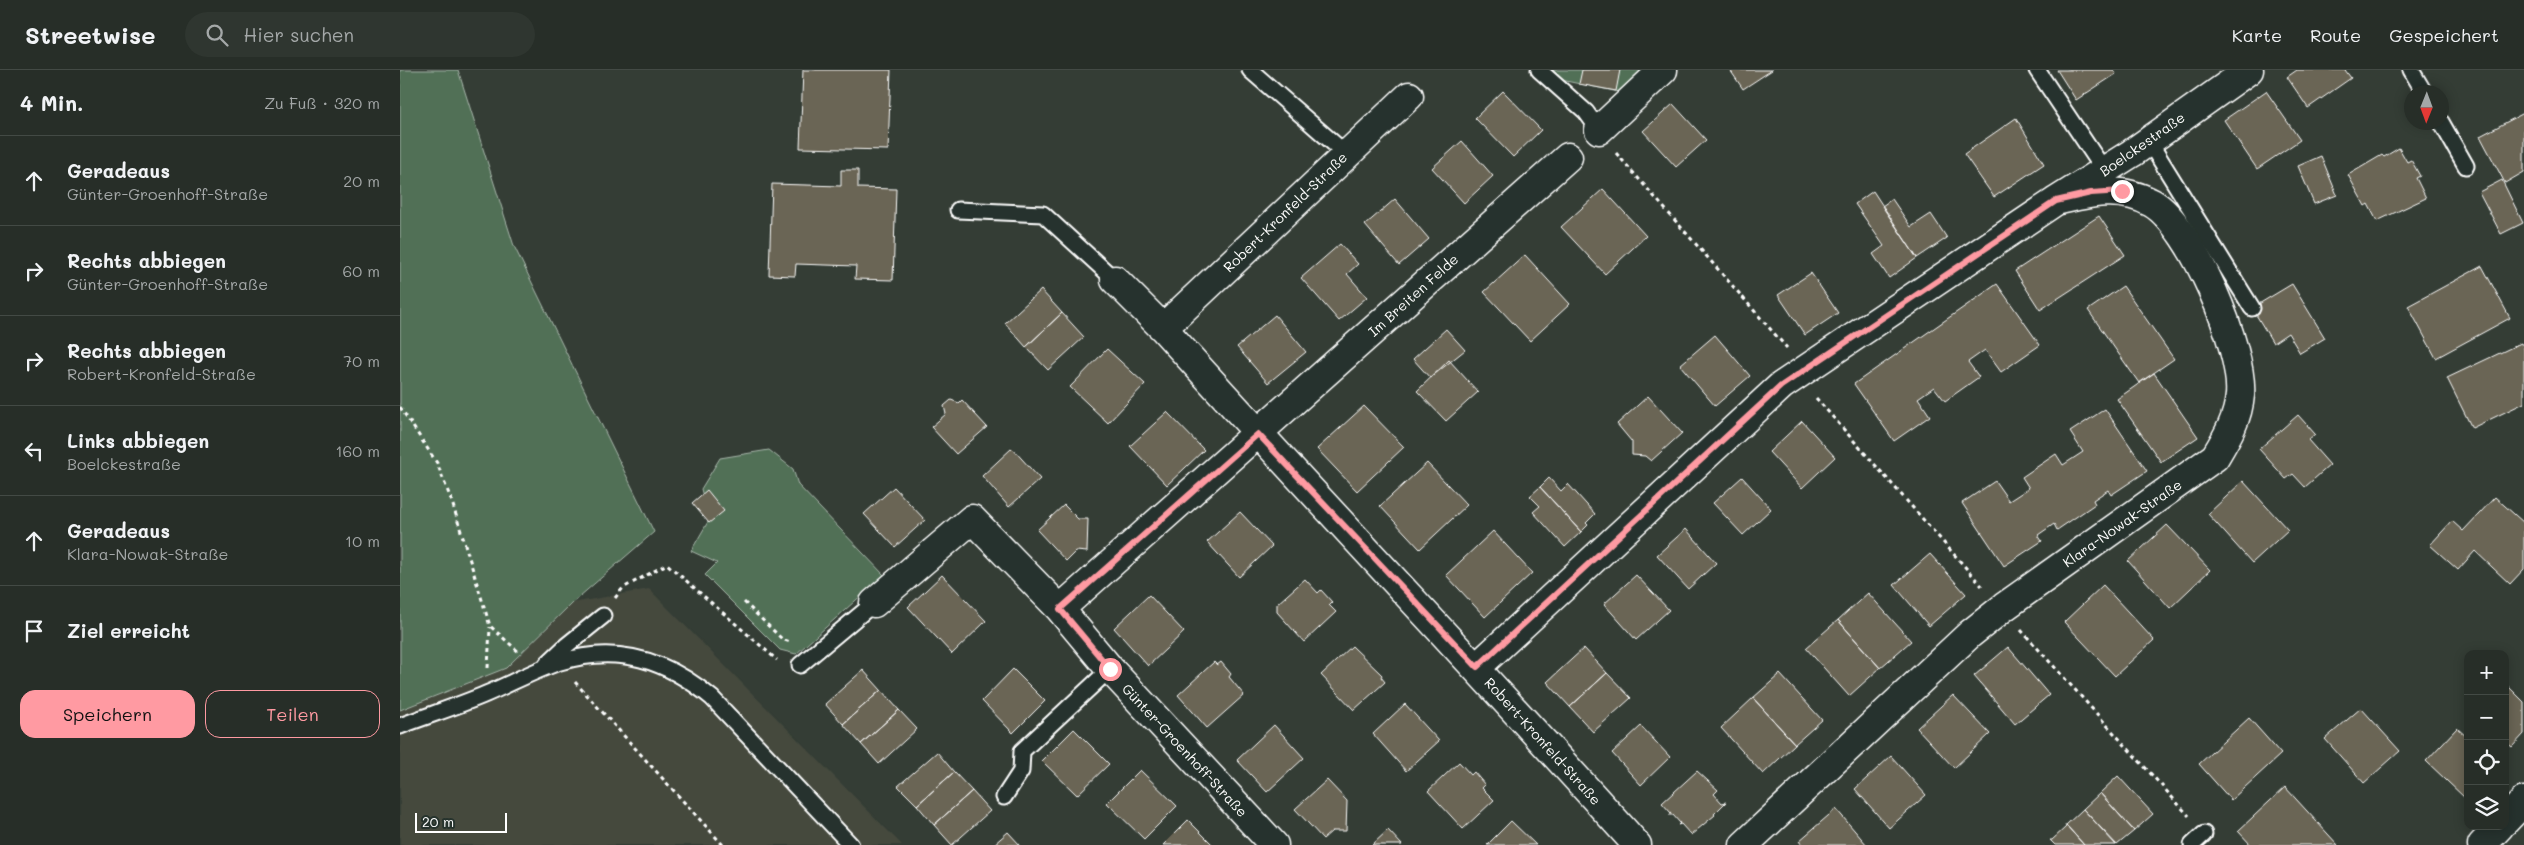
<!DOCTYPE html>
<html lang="de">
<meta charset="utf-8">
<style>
:root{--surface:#272e28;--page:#2f3630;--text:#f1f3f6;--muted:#a4a8a8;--line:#434a45;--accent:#ff9aa2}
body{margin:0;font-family:Mali,sans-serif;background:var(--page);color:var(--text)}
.controls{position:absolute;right:15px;bottom:15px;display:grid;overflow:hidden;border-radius:10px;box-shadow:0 2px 12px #0003}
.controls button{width:45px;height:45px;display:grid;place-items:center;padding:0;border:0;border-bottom:1px solid var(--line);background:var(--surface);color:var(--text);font:25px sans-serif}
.compass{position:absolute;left:2004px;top:15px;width:45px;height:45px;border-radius:50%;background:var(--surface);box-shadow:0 2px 12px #0003;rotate:181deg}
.scale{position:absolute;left:15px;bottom:12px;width:92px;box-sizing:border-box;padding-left:5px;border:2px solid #fff;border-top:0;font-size:14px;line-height:18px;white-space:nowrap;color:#fff;-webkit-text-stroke:4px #26332d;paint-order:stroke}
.stop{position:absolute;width:15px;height:15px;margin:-11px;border:4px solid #ff9aa2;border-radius:50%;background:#fff}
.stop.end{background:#ff9aa2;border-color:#fff;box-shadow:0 1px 5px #0008}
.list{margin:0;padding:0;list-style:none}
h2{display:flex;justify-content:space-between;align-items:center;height:65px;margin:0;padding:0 20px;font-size:21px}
h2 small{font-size:16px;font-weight:400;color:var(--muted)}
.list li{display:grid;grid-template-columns:32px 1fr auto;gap:15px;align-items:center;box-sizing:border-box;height:90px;padding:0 20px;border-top:1px solid var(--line)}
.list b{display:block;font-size:19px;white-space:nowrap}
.list p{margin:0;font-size:16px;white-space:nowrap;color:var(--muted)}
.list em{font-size:16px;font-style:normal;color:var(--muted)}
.actions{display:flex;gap:10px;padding:15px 20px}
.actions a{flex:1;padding:11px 0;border:1px solid var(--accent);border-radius:15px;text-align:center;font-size:18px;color:var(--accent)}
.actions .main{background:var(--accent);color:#111}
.icon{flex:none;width:28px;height:28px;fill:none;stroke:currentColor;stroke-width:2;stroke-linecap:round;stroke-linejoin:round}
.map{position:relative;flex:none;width:2124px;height:775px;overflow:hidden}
header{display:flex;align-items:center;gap:30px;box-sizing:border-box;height:70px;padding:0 25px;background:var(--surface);border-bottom:1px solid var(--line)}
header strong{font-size:24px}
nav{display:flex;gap:28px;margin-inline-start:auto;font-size:18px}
.search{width:350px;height:45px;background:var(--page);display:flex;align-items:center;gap:12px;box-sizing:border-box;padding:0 18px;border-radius:28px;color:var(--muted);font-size:19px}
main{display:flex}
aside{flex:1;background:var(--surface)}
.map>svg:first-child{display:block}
.built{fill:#44493e}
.green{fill:#516f57;stroke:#a8b7ab}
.building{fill:#6b6554;stroke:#fff}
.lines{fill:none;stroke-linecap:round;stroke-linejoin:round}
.service-casing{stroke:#fff;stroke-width:19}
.minor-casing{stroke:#fff;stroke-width:31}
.tertiary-casing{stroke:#fff;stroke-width:31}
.path{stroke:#fff;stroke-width:3;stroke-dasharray:4 4;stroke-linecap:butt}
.service{stroke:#26332d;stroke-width:15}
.minor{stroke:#26332d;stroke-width:28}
.tertiary{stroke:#26332d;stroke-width:28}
.route{stroke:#ff9aa2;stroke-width:6}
.labels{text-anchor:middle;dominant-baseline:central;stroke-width:4;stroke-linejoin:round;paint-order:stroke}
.street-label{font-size:14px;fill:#fff;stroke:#26332d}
</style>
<header>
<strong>Streetwise</strong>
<div class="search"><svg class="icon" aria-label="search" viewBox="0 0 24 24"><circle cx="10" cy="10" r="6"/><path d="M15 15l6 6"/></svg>Hier suchen</div>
<nav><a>Karte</a><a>Route</a><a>Gespeichert</a></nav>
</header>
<main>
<aside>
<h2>4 Min.<small>Zu Fuß · 320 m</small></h2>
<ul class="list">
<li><svg class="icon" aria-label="ahead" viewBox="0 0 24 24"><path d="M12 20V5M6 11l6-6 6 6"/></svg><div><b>Geradeaus</b><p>Günter-Groenhoff-Straße</p></div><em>20 m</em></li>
<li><svg class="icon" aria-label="right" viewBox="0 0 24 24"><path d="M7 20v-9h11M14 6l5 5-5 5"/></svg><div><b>Rechts abbiegen</b><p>Günter-Groenhoff-Straße</p></div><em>60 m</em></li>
<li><svg class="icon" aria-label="right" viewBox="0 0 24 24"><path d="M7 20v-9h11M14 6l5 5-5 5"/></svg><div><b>Rechts abbiegen</b><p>Robert-Kronfeld-Straße</p></div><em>70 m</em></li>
<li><svg class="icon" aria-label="left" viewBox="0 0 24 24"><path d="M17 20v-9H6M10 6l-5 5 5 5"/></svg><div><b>Links abbiegen</b><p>Boelckestraße</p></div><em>160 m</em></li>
<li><svg class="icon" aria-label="ahead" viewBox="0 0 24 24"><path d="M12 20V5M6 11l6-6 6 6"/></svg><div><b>Geradeaus</b><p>Klara-Nowak-Straße</p></div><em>10 m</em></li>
<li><svg class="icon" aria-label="arrive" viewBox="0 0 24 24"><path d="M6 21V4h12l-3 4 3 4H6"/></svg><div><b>Ziel erreicht</b></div></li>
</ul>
<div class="actions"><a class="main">Speichern</a><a>Teilen</a></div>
</aside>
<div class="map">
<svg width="2124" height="775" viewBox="0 0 2124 775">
<rect width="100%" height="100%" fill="#343d35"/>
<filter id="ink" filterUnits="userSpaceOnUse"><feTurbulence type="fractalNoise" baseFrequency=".02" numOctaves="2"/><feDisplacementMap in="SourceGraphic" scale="10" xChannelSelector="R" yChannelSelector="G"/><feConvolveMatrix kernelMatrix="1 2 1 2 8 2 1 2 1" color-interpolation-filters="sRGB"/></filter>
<g filter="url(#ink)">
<!-- built -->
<path class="built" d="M 249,519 L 502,775 L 0,775 L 0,640 L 106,598 L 172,533 Z"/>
<!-- green -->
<path class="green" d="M 0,0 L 58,0 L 114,176 L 254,462 L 172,533 L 106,598 L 0,640 Z
M 1150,0 L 1255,0 L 1224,23 L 1161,10 Z
M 369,380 L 393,399 L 398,415 L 484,505 L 396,584 L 380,580 L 305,505 L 317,493 L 291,481 L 309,450 L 301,419 L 320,388 Z"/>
<!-- building -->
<path class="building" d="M 403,0 L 491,0 L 488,80 L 400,78 Z
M 1182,0 L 1220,0 L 1216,21 L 1179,14 Z
M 1330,0 L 1372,0 L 1343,19 Z
M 1657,0 L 1713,0 L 1716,4 L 1676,30 Z
M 1897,0 L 1945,0 L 1951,8 L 1908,38 L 1887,7 Z
M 1103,21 L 1141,60 L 1113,87 L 1075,48 Z
M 1866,21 L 1900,70 L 1857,99 L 1824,50 Z
M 1273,34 L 1306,70 L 1276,97 L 1243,61 Z
M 2124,43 L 2124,102 L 2105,113 L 2080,66 Z
M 1616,48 L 1644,94 L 1594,127 L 1564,84 Z
M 1062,71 L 1093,106 L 1064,133 L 1032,98 Z
M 1999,78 L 2007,92 L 2011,90 L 2020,106 L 2016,108 L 2026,128 L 1977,151 L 1968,134 L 1965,136 L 1948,105 L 1982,85 L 1984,87 Z
M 1921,86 L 1937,125 L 1914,134 L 1898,96 Z
M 441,100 L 458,100 L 458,118 L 496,119 L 493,210 L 455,209 L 456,196 L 396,194 L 395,206 L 369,205 L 372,114 L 441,116 Z
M 2102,110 L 2123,153 L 2101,164 L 2079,122 Z
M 1203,119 L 1246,166 L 1205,204 L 1161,157 Z
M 1473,121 L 1517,188 L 1489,208 L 1473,184 L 1484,176 L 1455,134 Z
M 995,129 L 1029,169 L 999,195 L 965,155 Z
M 1492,129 L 1511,157 L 1531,144 L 1547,168 L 1517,188 L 1482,136 Z
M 1699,146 L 1725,185 L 1640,240 L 1615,201 Z
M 940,174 L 958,194 L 947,204 L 967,227 L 939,251 L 901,208 Z
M 1125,185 L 1170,234 L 1130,271 L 1084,222 Z
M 2082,196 L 2110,248 L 2036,288 L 2008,236 Z
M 1411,203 L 1438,243 L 1405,265 L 1378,225 Z
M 1597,214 L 1640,275 L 1601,302 L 1585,280 L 1568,292 L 1579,307 L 1545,331 L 1534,317 L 1518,328 L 1530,346 L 1494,371 L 1454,314 Z
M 1892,214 L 1925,268 L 1900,283 L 1888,263 L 1873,273 L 1852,238 Z
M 1723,216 L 1774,289 L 1739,313 L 1688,240 Z
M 641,220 L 662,243 L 626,277 L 605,253 Z
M 662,243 L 684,267 L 648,300 L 626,277 Z
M 875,245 L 906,282 L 868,313 L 837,277 Z
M 1046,259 L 1065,280 L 1030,308 L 1013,289 Z
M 1315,265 L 1350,306 L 1315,336 L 1280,295 Z
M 2121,273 L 2124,279 L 2124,333 L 2072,358 L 2047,308 Z
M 707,279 L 745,314 L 708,353 L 670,317 Z
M 1049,290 L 1078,322 L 1046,351 L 1017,321 Z
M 1754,303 L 1798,367 L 1761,392 L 1717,329 Z
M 1248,326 L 1282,363 L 1251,391 L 1245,386 L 1232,385 L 1232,372 L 1217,354 Z
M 551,330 L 559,333 L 562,330 L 587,357 L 556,384 L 531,357 L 546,344 L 544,336 Z
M 964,336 L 1004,377 L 957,421 L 917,379 Z
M 1705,339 L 1747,401 L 1711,425 L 1708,420 L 1693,430 L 1695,434 L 1657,460 L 1654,454 L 1638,465 L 1642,471 L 1604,496 L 1562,433 L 1595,411 L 1609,431 L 1629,418 L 1622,407 L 1656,384 L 1663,395 L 1683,382 L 1670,362 Z
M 767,342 L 804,380 L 767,415 L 730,376 Z
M 1898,345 L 1915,364 L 1908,370 L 1930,395 L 1905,417 L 1893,404 L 1886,409 L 1859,379 Z
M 1402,351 L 1435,387 L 1402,418 L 1369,382 Z
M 612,378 L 640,409 L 609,437 L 582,406 Z
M 1027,393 L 1067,435 L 1020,479 L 980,436 Z
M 1342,407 L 1371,439 L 1343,465 L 1313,433 Z
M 1149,408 L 1161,421 L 1168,414 L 1195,444 L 1186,453 L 1188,455 L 1181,462 L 1140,417 Z
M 1843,411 L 1888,460 L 1852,493 L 1808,444 Z
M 494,417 L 525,450 L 495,477 L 464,444 Z
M 1140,417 L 1181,462 L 1165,477 L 1133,442 L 1140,436 L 1130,426 Z
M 307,420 L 324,441 L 309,453 L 292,433 Z
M 2095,427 L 2124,453 L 2124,499 L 2110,514 L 2075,481 L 2058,500 L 2030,475 L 2052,451 L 2063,461 Z
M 664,435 L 678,449 L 688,449 L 687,482 L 676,481 L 666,491 L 637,460 Z
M 840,442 L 872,476 L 839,507 L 807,472 Z
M 1767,455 L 1810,500 L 1770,538 L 1728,491 Z
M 1286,459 L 1316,493 L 1288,519 L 1257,485 Z
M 1093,461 L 1132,503 L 1085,547 L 1046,505 Z
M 1530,484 L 1566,524 L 1529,556 L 1494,515 Z
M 542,505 L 586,551 L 552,584 L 508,537 Z
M 1236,505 L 1269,540 L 1236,570 L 1204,534 Z
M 905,509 L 918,523 L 921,520 L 932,532 L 929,535 L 936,542 L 904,572 L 877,542 L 877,534 Z
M 1703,515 L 1754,570 L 1715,606 L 1664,552 Z
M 1468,523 L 1511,571 L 1480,598 L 1438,550 Z
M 749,525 L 784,562 L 748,596 L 714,558 Z
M 1438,550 L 1480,598 L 1449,626 L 1406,578 Z
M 952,576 L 982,605 L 981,607 L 985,612 L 954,640 L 921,605 Z
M 1608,577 L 1649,625 L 1615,654 L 1574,606 Z
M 1184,578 L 1207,603 L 1170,637 L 1147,612 Z
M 814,592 L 817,595 L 821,592 L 831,604 L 829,607 L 844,625 L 807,658 L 778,625 Z
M 613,599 L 645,631 L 613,663 L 582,631 Z
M 463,600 L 481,620 L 443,654 L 425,634 Z
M 1207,603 L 1231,628 L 1193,662 L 1170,637 Z
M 1380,604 L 1422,650 L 1395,674 L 1353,628 Z
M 2107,615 L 2124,632 L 2124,664 L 2112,677 L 2105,671 Z
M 481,620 L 499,640 L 461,674 L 443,654 Z
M 1553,625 L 1590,664 L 1554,698 L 1517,658 Z
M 1353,628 L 1395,674 L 1363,704 L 1321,658 Z
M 1005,634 L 1039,671 L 1006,701 L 973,664 Z
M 1961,638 L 2000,681 L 1964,713 L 1925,669 Z
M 499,640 L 517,659 L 479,694 L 461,674 Z
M 1849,648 L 1881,684 L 1831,730 L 1799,694 Z
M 874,655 L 904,688 L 867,722 L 837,690 Z
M 1241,656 L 1270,687 L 1241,715 L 1212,683 Z
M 2057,658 L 2068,668 L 2068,726 L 2066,729 L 2026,691 Z
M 674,659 L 709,694 L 677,725 L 642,691 Z
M 537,682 L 554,702 L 517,735 L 498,716 Z
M 1491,686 L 1526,725 L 1489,758 L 1455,719 Z
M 1059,692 L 1071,705 L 1074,702 L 1085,715 L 1082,718 L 1094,730 L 1063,759 L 1028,721 Z
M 740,700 L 777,736 L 744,769 L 707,733 Z
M 1297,701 L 1318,720 L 1314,724 L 1322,733 L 1326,732 L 1314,744 L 1315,745 L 1291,765 L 1281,754 L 1278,755 L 1280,753 L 1273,745 L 1269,745 L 1271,743 L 1262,733 Z
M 554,702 L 572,721 L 534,755 L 517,735 Z
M 1718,706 L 1753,744 L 1734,761 L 1700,723 Z
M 927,710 L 947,731 L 946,761 L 932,761 L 923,769 L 895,739 Z
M 1885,717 L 1938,775 L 1851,775 L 1838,761 Z
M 572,721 L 590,741 L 552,775 L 534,755 Z
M 1700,723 L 1734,761 L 1717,775 L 1683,739 Z
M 1436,739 L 1467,775 L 1402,775 L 1399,771 Z
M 1683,739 L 1716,775 L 1684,775 L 1666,755 Z
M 788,750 L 813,775 L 763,775 Z
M 1111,751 L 1136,775 L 1087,775 Z
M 1665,755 L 1666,755 L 1684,775 L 1655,775 L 1650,770 L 1652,770 L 1666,757 Z
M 988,760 L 1002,775 L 972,775 Z
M 608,762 L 620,775 L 593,775 Z"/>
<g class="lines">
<defs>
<path id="service" d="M 850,0 L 946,84
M 1139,0 L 1186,42 L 1199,60
M 1637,0 L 1704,100
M 2011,0 L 2024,22
M 2041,52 L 2066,96
M 1748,70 L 1852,238
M 558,140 L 643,144 L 715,210
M 147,594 L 167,575 L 203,546
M 400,595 L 474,533
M 0,656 C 29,645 58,636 86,624 C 110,614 135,600 160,592 C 218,574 267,590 312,628 L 451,775
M 604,727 L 621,701 L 622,681 L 710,599
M 1792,775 L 1804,764"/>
<path id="minor" d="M 1009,26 L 763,258 C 919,432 1081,601 1237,775
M 1199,60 L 1263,0
M 715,210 L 763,258
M 474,533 L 572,449 L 660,539 L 710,599 L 874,775
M 660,539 L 1168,87
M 1077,597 L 1381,316 L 1656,131 L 1732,83 L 1849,0
M 1344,775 L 1570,564 L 1604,537 L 1815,387 C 1827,367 1838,349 1840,325 C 1844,279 1792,156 1752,133 C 1721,115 1688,123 1656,131"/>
<path id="tertiary" d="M 2105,751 L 2124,731
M 2082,775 L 2100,756"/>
</defs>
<!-- service casing -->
<use href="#service" class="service-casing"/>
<!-- minor casing -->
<use href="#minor" class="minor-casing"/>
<!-- tertiary casing -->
<use href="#tertiary" class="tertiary-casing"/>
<!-- path -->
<path class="path" d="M 1216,83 L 1387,278
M 1416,328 L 1582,516
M 0,337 L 37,393 L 52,432 L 90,556 L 120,583
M 215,528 L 223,518 L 267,494 L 377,590
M 344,532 L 382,569 L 390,572
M 1621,560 L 1789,746
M 88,598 L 90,557
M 175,612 L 323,775"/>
<!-- service -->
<use href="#service" class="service"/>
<!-- minor -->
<use href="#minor" class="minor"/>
<!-- tertiary -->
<use href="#tertiary" class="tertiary"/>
</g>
</g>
<g class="lines" filter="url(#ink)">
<!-- route -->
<path class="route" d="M 710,599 L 660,539 L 858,364 L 1077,597 L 1381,316 L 1656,131 L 1691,123 L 1722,121"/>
</g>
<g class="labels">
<!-- street labels -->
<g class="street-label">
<text transform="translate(1742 74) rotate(-35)">Boelckestraße</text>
<text transform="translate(885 142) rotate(-44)">Robert-Kronfeld-Straße</text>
<text transform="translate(1013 225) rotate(-42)">Im Breiten Felde</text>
<text transform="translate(1722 453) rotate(-35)">Klara-Nowak-Straße</text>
<text transform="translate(1143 671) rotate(48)">Robert-Kronfeld-Straße</text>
<text transform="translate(785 680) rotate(47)">Günter-Groenhoff-Straße</text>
</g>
</g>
</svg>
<div class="controls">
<button>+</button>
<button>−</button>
<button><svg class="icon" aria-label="locate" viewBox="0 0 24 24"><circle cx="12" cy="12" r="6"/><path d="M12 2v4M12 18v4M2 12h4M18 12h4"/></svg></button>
<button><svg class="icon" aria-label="layers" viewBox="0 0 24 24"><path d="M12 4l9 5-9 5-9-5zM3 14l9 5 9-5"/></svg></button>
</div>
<svg class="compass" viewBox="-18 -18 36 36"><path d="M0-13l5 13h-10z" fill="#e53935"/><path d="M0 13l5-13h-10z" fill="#a4a8a8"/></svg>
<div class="scale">20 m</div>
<div class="stop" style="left:710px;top:599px"></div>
<div class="stop end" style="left:1722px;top:121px"></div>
</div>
</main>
